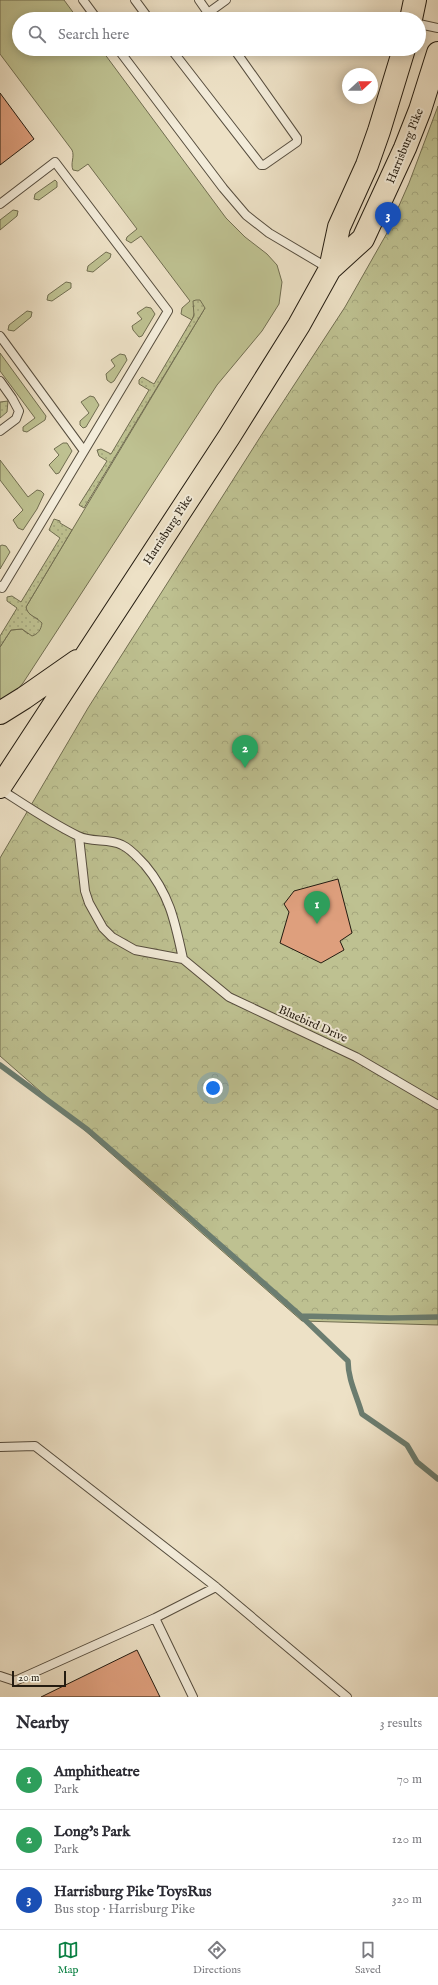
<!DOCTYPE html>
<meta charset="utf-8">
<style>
:root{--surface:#fff;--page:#f2f2f3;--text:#2b2b33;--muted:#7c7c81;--line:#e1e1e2;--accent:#0b8043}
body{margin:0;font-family:"IM FELL English",serif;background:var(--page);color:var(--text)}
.compass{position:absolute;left:342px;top:68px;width:36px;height:36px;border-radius:50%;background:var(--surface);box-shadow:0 2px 10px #0003;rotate:69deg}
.scale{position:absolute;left:12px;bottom:10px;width:54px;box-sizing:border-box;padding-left:4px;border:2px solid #241c11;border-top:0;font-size:11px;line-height:14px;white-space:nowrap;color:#241c11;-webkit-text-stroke:3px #f3ecda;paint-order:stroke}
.you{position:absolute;left:213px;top:1088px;width:14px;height:14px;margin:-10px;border:3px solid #fff;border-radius:50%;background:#1a73e8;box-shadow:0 0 0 6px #1a73e833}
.badge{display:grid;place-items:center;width:26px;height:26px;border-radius:50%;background:var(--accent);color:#fff;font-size:13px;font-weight:700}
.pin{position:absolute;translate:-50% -33px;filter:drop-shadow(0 1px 2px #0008)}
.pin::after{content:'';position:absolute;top:21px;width:14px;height:12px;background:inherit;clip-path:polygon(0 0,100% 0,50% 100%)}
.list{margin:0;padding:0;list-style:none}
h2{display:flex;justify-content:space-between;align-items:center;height:52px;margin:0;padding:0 16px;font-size:17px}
h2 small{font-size:13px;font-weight:400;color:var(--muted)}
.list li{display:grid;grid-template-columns:26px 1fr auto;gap:12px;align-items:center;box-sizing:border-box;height:60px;padding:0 16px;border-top:1px solid var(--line)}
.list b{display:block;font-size:15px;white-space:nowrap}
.list p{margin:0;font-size:13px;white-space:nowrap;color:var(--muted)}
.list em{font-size:13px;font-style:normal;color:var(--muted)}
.icon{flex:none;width:22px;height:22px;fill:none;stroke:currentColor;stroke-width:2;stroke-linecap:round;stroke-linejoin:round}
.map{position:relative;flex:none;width:438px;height:1697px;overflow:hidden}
.search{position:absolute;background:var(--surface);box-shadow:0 2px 10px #0003;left:12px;right:12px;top:12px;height:44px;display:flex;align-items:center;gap:10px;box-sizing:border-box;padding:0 14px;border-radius:22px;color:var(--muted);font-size:15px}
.sheet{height:232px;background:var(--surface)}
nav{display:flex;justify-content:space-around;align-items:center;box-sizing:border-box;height:56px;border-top:1px solid var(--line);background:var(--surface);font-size:11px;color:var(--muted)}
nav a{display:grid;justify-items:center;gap:2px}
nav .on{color:var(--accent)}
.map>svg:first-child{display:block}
.grass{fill:#bec191;stroke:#716e51}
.forest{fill:url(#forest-crowns);stroke:#716e51}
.garden{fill:url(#garden-dots);stroke:#716e51}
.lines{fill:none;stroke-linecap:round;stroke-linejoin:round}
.stream{stroke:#6b7d70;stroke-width:5.5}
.building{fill:#de9f7d;stroke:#241c11}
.service-casing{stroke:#564d3e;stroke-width:10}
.primary-casing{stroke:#241c11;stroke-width:24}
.service{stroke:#f3ecda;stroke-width:8}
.primary{stroke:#ede1c6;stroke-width:22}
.labels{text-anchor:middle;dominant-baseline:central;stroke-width:4;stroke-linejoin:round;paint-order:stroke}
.street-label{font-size:12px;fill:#241c11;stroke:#f3ecda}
</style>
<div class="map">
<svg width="438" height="1697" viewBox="0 0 438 1697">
<defs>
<pattern id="forest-crowns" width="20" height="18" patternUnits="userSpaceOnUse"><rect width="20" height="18" fill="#bec191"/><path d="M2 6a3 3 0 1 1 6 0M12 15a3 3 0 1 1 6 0" fill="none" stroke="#a3a57c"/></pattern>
<pattern id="garden-dots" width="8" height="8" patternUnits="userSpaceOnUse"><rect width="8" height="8" fill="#bec191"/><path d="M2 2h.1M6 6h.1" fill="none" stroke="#a3a57c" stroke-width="1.8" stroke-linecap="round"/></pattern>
</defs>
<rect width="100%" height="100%" fill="#ede1c6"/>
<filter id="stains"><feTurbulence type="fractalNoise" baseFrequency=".005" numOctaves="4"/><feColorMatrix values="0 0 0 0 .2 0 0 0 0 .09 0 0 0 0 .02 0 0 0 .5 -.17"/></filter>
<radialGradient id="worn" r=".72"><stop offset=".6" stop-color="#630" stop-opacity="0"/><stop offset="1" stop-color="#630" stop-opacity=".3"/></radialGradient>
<!-- grass -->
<path class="grass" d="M 0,0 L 64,0 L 78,19 L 19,19 L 19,49 L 101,49 L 226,218 L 245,237 L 267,254 L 277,265 L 282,282 L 279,304 L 262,331 L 217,385 L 23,683 L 17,690 L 0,703 L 0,647 L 11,630 L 22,629 L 28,634 L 38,619 C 32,616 27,614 26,607 L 205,308 L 193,306 L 195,312 L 192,320 L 181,314 L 182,308 L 190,301 L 141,236 L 131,243 L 126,240 L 127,237 L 137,229 L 88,164 L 78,171 L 73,170 C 70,163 75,157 72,150 L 0,54 Z
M 55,180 L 57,182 L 57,187 L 39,200 L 34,199 L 35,194 Z
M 13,210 L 18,211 L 17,216 L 0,230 L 0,220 Z
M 106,252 L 111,254 L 110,258 L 93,272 L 87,271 L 88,266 Z
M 66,282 L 71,283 L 71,288 L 52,301 L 47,300 L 48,295 Z
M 146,307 L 151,308 L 155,314 L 142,336 L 139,337 L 133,330 L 132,326 L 142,319 L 137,313 Z
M 27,311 L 32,312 L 31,317 L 14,331 L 8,330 L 9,325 Z
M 0,353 L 46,416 L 45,420 L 27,432 L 23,431 L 23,427 L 35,418 L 0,371 Z
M 120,354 L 125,355 L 127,360 L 114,381 L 111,383 L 107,380 L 106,374 L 115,366 L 111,360 Z
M 90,396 L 94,397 L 99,405 L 86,427 L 83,428 L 80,425 L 80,421 L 89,413 L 81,402 Z
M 63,443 L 67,443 L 72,451 L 59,473 L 56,474 L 49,465 L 59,455 L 54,449 Z
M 0,460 L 28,497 L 37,490 L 41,491 L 44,494 L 37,509 L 23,530 L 18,528 L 13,520 L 23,510 L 0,480 Z
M 2,545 L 6,546 L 10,552 L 0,569 L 0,546 Z"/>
<!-- forest -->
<path class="forest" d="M 438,106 L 438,1325 L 302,1321 L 0,1056 L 0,858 L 88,708 L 264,431 L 345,307 L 387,233 L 409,183 Z"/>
<!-- garden -->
<path class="garden" d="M 196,300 L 200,300 L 205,308 L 84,508 L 79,505 L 107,461 L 99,456 L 97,450 L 101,449 L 111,454 L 149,390 L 139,384 L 139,380 L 142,377 L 154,384 L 194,316 L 193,301 Z
M 8,401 L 7,412 L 0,418 L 0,402 Z
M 54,519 L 60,521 L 60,523 L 72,530 L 26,607 C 27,615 36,617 42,623 C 41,630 38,634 32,636 L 22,629 L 11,630 L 0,647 L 0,636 L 17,608 L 7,601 L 7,597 L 12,596 L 21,602 L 60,538 L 49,530 Z"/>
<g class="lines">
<!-- stream -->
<path class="stream" d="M 0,1065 L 88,1130 L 167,1198 L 301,1316 L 348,1361 C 348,1380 357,1396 362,1414 L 407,1445 L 417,1462 L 438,1479
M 301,1316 L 390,1318 L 438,1317"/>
</g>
<!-- building -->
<path class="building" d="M 0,93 L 34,139 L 0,165 Z
M 338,879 L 352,933 L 340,941 L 344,950 L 321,963 L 280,943 L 289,912 L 284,904 L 294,891 Z
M 137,1650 L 160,1697 L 41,1697 Z"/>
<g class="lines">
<defs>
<path id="service" d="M 83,0 L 97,19
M 135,0 L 149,19
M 199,0 L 208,13 L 200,19
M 213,19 L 208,13 L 226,0
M 419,24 L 438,28
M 118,49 L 223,188 L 246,215 L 269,233 L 328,268
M 171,49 L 261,165 L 264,165 L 297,142 L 297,138 L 234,49
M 0,204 L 55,162 L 168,311 L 23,553 L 2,588 L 0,586
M 0,336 L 84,451
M 0,381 L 12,398 L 19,411 L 16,419 L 0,431
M 0,789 C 25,805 51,823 78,836 C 91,843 109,838 122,845 C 131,849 138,858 145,865 C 170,895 175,922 183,959
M 79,837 L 85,891 L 89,903 L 103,928 L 112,937 L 135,950 L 183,959 L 229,997 L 356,1057 L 438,1105
M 0,1447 L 35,1446 L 216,1587 L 347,1697
M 155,1618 L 193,1697
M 0,1676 L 15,1681 L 155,1618 L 216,1587"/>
<path id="primary" d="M 411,19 L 415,0
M 330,269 L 363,239 L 405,148 L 420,110 L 438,53
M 0,713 L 24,698 L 77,661
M 0,787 L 229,437 L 299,325 L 330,269 L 339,227 L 367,165 L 379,131 L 404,49"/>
</defs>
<!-- service casing -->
<use href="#service" class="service-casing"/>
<!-- primary casing -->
<use href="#primary" class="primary-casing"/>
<!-- service -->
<use href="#service" class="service"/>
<!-- primary -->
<use href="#primary" class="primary"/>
</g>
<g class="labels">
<!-- street labels -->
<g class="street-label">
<text transform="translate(405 146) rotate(-68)">Harrisburg Pike</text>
<text transform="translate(168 530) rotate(-57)">Harrisburg Pike</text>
<text transform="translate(313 1024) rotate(24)">Bluebird Drive</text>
</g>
</g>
<rect width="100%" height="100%" filter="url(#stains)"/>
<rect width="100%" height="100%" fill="url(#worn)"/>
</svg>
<svg class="compass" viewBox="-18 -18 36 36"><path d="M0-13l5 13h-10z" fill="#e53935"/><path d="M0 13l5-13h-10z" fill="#7c7c81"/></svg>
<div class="scale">20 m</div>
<div class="you"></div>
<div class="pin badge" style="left:317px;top:924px;background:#2e9e5b">1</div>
<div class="pin badge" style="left:245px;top:768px;background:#2e9e5b">2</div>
<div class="pin badge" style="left:388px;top:235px;background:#1a4fb4">3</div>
<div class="search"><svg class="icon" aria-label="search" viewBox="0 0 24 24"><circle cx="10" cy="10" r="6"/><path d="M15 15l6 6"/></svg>Search here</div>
</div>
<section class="sheet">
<h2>Nearby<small>3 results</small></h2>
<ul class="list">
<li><span class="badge" style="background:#2e9e5b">1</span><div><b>Amphitheatre</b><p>Park</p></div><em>70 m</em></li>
<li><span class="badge" style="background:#2e9e5b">2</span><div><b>Long's Park</b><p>Park</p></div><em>120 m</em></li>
<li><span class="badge" style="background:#1a4fb4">3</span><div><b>Harrisburg Pike ToysRus</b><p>Bus stop · Harrisburg Pike</p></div><em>320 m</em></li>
</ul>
</section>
<nav>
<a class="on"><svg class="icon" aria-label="map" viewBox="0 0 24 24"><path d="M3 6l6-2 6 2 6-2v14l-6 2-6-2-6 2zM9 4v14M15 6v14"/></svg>Map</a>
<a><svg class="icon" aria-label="directions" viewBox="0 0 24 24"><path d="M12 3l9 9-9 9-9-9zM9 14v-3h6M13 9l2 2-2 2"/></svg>Directions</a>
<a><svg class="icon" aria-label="saved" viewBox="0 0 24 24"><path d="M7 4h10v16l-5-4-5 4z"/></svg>Saved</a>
</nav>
